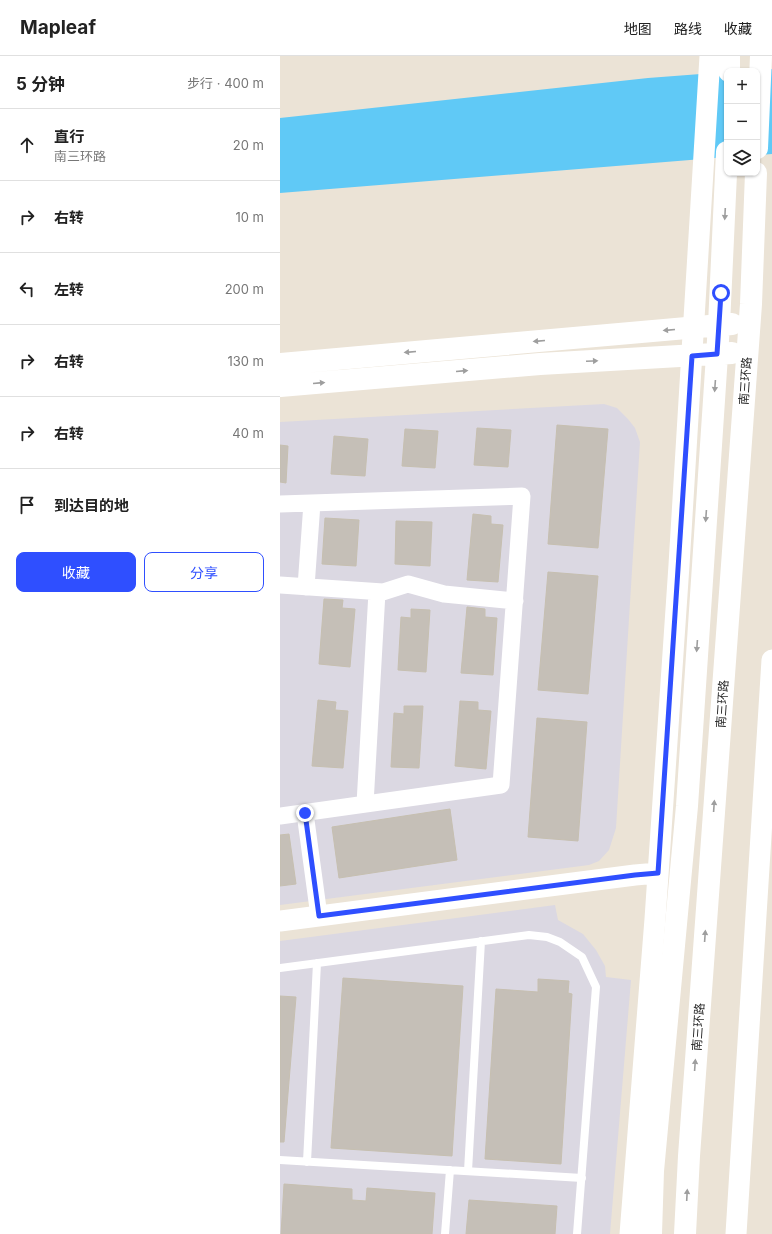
<!DOCTYPE html>
<html lang="zh">
<meta charset="utf-8">
<style>
:root{--surface:#fff;--page:#f6f6f6;--text:#222;--muted:#767676;--line:#e0e0e0;--accent:#2f4fff}
body{margin:0;font-family:Inter,"Noto Sans SC",sans-serif;background:var(--page);color:var(--text)}
.controls{position:absolute;right:12px;top:12px;display:grid;overflow:hidden;border-radius:8px;box-shadow:0 1px 3px #0004}
.controls button{width:36px;height:36px;display:grid;place-items:center;padding:0;border:0;border-bottom:1px solid var(--line);background:var(--surface);color:var(--text);font:20px sans-serif}
.stop{position:absolute;width:12px;height:12px;margin:-9px;border:3px solid #2f4fff;border-radius:50%;background:#fff}
.stop.end{background:#2f4fff;border-color:#fff;box-shadow:0 1px 4px #0008}
.list{margin:0;padding:0;list-style:none}
h2{display:flex;justify-content:space-between;align-items:center;height:52px;margin:0;padding:0 16px;font-size:17px}
h2 small{font-size:13px;font-weight:400;color:var(--muted)}
.list li{display:grid;grid-template-columns:26px 1fr auto;gap:12px;align-items:center;box-sizing:border-box;height:72px;padding:0 16px;border-top:1px solid var(--line)}
.list b{display:block;font-size:15px;white-space:nowrap}
.list p{margin:0;font-size:13px;white-space:nowrap;color:var(--muted)}
.list em{font-size:13px;font-style:normal;color:var(--muted)}
.actions{display:flex;gap:8px;padding:12px 16px}
.actions a{flex:1;padding:9px 0;border:1px solid var(--accent);border-radius:8px;text-align:center;font-size:14px;color:var(--accent)}
.actions .main{background:var(--accent);color:#fff}
.icon{flex:none;width:22px;height:22px;fill:none;stroke:currentColor;stroke-width:2;stroke-linecap:round;stroke-linejoin:round}
.map{position:relative;flex:none;width:492px;height:1178px;overflow:hidden}
header{display:flex;align-items:center;gap:24px;box-sizing:border-box;height:56px;padding:0 20px;background:var(--surface);border-bottom:1px solid var(--line)}
header strong{font-size:19px}
nav{display:flex;gap:22px;margin-inline-start:auto;font-size:14px}
main{display:flex}
aside{flex:1;background:var(--surface)}
.map>svg:first-child{display:block}
.industrial{fill:#dbd8e2}
.water{fill:#60c9f6}
.building{fill:#c5bfb7;stroke:#c6bfb0}
.lines{fill:none;stroke-linecap:round;stroke-linejoin:round}
.service{stroke:#fff;stroke-width:8}
.minor{stroke:#fff;stroke-width:17}
.tertiary{stroke:#fff;stroke-width:21}
.secondary{stroke:#fff;stroke-width:22}
.oneway{fill:#9e9e9e}
.route{stroke:#2f4fff;stroke-width:5}
.labels{text-anchor:middle;dominant-baseline:central;stroke-width:3;stroke-linejoin:round;paint-order:stroke}
.street-label{font-size:12px;fill:#272727;stroke:#fff}
</style>
<header>
<strong>Mapleaf</strong>
<nav><a>地图</a><a>路线</a><a>收藏</a></nav>
</header>
<main>
<aside>
<h2>5 分钟<small>步行 · 400 m</small></h2>
<ul class="list">
<li><svg class="icon" aria-label="ahead" viewBox="0 0 24 24"><path d="M12 20V5M6 11l6-6 6 6"/></svg><div><b>直行</b><p>南三环路</p></div><em>20 m</em></li>
<li><svg class="icon" aria-label="right" viewBox="0 0 24 24"><path d="M7 20v-9h11M14 6l5 5-5 5"/></svg><div><b>右转</b></div><em>10 m</em></li>
<li><svg class="icon" aria-label="left" viewBox="0 0 24 24"><path d="M17 20v-9H6M10 6l-5 5 5 5"/></svg><div><b>左转</b></div><em>200 m</em></li>
<li><svg class="icon" aria-label="right" viewBox="0 0 24 24"><path d="M7 20v-9h11M14 6l5 5-5 5"/></svg><div><b>右转</b></div><em>130 m</em></li>
<li><svg class="icon" aria-label="right" viewBox="0 0 24 24"><path d="M7 20v-9h11M14 6l5 5-5 5"/></svg><div><b>右转</b></div><em>40 m</em></li>
<li><svg class="icon" aria-label="arrive" viewBox="0 0 24 24"><path d="M6 21V4h12l-3 4 3 4H6"/></svg><div><b>到达目的地</b></div></li>
</ul>
<div class="actions"><a class="main">收藏</a><a>分享</a></div>
</aside>
<div class="map">
<svg width="492" height="1178" viewBox="0 0 492 1178">
<rect width="100%" height="100%" fill="#ebe3d6"/>
<!-- industrial -->
<path class="industrial" d="M 324,348 L 337,352 L 348,363 L 355,372 L 360,386 L 336,772 L 329,794 L 319,805 L 309,809 L 0,849 L 0,366 Z
M 275,849 L 278,864 L 303,878 L 316,894 L 325,910 L 326,921 L 351,924 L 330,1178 L 0,1178 L 0,885 Z"/>
<!-- water -->
<path class="water" d="M 492,13 L 492,98 L 477,99 L 477,15 L 464,15 Z
M 447,16 L 447,101 L 0,137 L 0,62 L 368,22 Z"/>
<!-- building -->
<path class="building" d="M 277,369 L 328,373 L 318,492 L 268,488 Z
M 197,372 L 231,374 L 228,411 L 194,409 Z
M 125,373 L 158,375 L 155,412 L 122,410 Z
M 54,380 L 88,383 L 85,420 L 51,418 Z
M 0,389 L 8,390 L 6,427 L 0,426 Z
M 193,458 L 211,460 L 211,468 L 223,469 L 218,526 L 187,524 Z
M 45,462 L 79,464 L 76,510 L 42,508 Z
M 116,465 L 152,466 L 150,510 L 115,508 Z
M 268,516 L 318,520 L 308,638 L 258,634 Z
M 44,543 L 63,544 L 62,552 L 75,553 L 70,611 L 39,608 Z
M 187,551 L 205,553 L 205,561 L 217,562 L 213,619 L 181,617 Z
M 131,553 L 150,554 L 146,616 L 118,614 L 121,561 L 131,562 Z
M 38,644 L 56,646 L 55,654 L 68,655 L 63,712 L 32,710 Z
M 180,645 L 198,646 L 198,654 L 211,655 L 206,713 L 175,710 Z
M 124,650 L 143,650 L 139,712 L 111,711 L 114,657 L 124,658 Z
M 257,662 L 307,666 L 298,785 L 248,781 Z
M 170,753 L 177,804 L 59,822 L 52,771 Z
M 9,778 L 16,828 L 0,830 L 0,779 Z
M 63,922 L 183,930 L 172,1100 L 51,1092 Z
M 258,923 L 289,925 L 288,937 L 292,938 L 281,1108 L 205,1103 L 216,933 L 258,936 Z
M 0,940 L 16,941 L 4,1086 L 0,1086 Z
M 4,1128 L 72,1133 L 72,1144 L 86,1145 L 87,1132 L 155,1137 L 152,1178 L 1,1178 Z
M 189,1144 L 277,1150 L 275,1178 L 186,1178 Z"/>
<g class="lines">
<!-- service -->
<path class="service" d="M 0,912 L 249,879 L 267,881 L 280,886 L 302,901 L 316,931 L 297,1178
M 0,1104 L 302,1122
M 27,1106 L 37,907
M 188,1115 L 201,885
M 165,1178 L 170,1114"/>
<!-- minor -->
<path class="minor" d="M 0,448 L 242,440 L 221,729 L 0,760
M 0,529 L 103,536 L 128,528 L 164,538 L 235,545
M 26,531 L 32,447
M 85,748 L 97,536
M 25,757 L 39,860"/>
<!-- tertiary -->
<path class="tertiary" d="M 0,865 L 355,819 L 378,817
M 350,1178 L 375,863 L 399,509 L 430,0
M 456,1178 L 492,604"/>
<!-- secondary -->
<path class="secondary" d="M 449,15 L 449,0
M 477,92 L 481,0
M 0,308 L 452,268
M 0,330 L 260,308 L 452,297
M 371,1178 L 373,1115 L 407,750 L 439,269 L 447,96
M 405,1178 L 409,1100 L 471,248 L 476,117"/>
</g>
<!-- one-way arrows -->
<defs><path id="oneway-solid" d="M-6-.8H1V-3.2L6.5 0L1 3.2V.8H-6Z"/></defs>
<g class="oneway">
<use href="#oneway-solid" transform="translate(445 158) rotate(93)"/>
<use href="#oneway-solid" transform="translate(389 274) rotate(175)"/>
<use href="#oneway-solid" transform="translate(259 285) rotate(175)"/>
<use href="#oneway-solid" transform="translate(130 296) rotate(175)"/>
<use href="#oneway-solid" transform="translate(312 305) rotate(-3)"/>
<use href="#oneway-solid" transform="translate(182 315) rotate(-5)"/>
<use href="#oneway-solid" transform="translate(39 327) rotate(-5)"/>
<use href="#oneway-solid" transform="translate(435 330) rotate(94)"/>
<use href="#oneway-solid" transform="translate(426 460) rotate(94)"/>
<use href="#oneway-solid" transform="translate(417 590) rotate(94)"/>
<use href="#oneway-solid" transform="translate(434 750) rotate(-86)"/>
<use href="#oneway-solid" transform="translate(425 880) rotate(-86)"/>
<use href="#oneway-solid" transform="translate(415 1009) rotate(-86)"/>
<use href="#oneway-solid" transform="translate(407 1139) rotate(-87)"/>
</g>
<g class="lines">
<!-- route -->
<path class="route" d="M 25,757 L 39,860 L 355,819 L 378,817 L 412,300 L 437,298 L 441,237"/>
</g>
<g class="labels">
<!-- street labels -->
<g class="street-label">
<text transform="translate(465 325) rotate(-86)">南三环路</text>
<text transform="translate(442 648) rotate(-86)">南三环路</text>
<text transform="translate(418 971) rotate(-86)">南三环路</text>
</g>
</g>
</svg>
<div class="controls">
<button>+</button>
<button>−</button>
<button><svg class="icon" aria-label="layers" viewBox="0 0 24 24"><path d="M12 4l9 5-9 5-9-5zM3 14l9 5 9-5"/></svg></button>
</div>
<div class="stop" style="left:441px;top:237px"></div>
<div class="stop end" style="left:25px;top:757px"></div>
</div>
</main>
